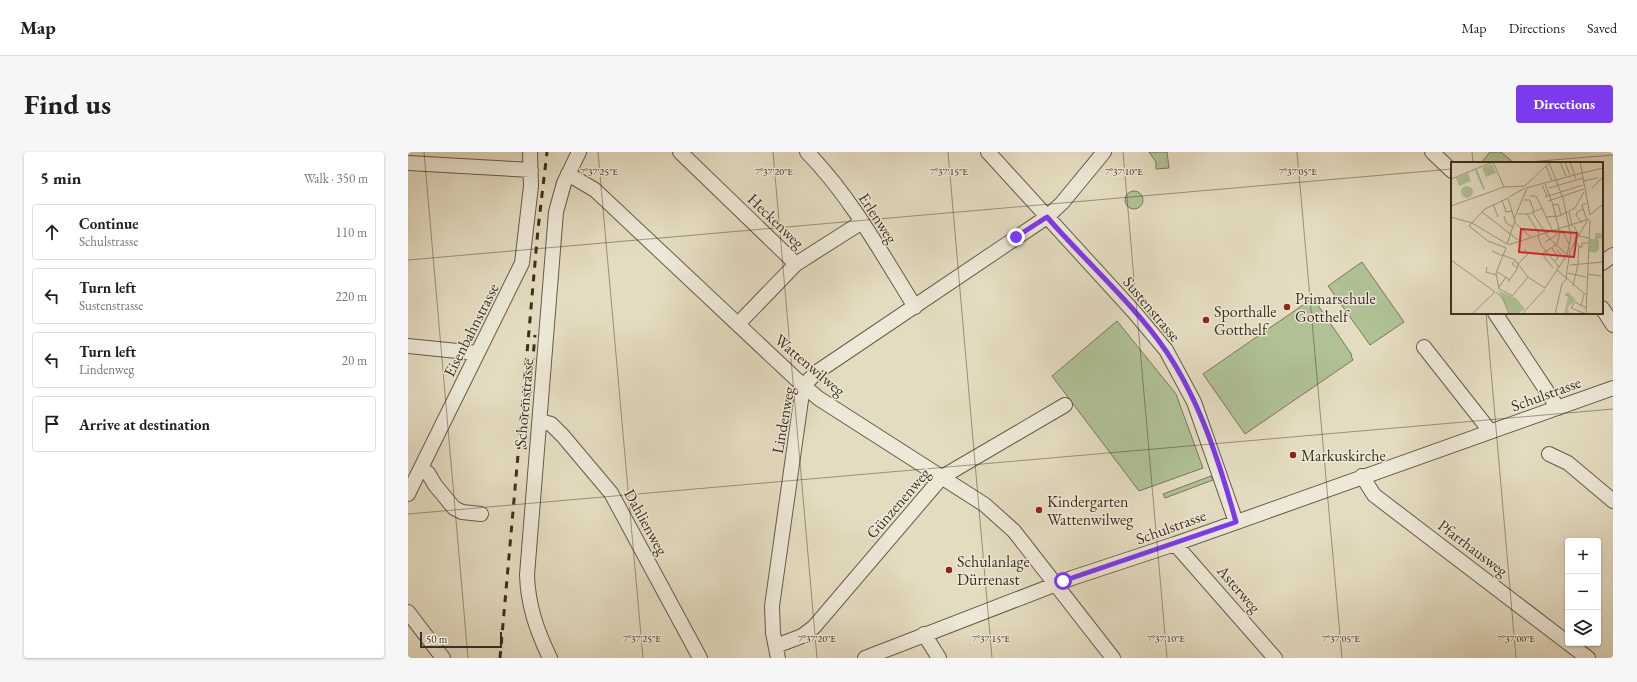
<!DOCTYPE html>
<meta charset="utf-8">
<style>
:root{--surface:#fff;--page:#f6f6f6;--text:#202124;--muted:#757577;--line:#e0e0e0;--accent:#7c3aed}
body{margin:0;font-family:"EB Garamond",serif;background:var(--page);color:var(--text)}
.controls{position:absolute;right:12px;bottom:12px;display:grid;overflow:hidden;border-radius:4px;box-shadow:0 1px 3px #0004}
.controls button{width:36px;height:36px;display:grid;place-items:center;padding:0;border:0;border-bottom:1px solid var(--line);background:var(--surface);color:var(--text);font:20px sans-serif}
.scale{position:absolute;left:12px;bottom:10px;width:82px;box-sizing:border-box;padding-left:4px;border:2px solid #3e301e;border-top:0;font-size:11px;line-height:14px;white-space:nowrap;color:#3e301e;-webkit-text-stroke:3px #ede8d7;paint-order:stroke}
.stop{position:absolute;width:12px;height:12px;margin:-9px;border:3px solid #7c3aed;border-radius:50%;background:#fff}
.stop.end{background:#7c3aed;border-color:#fff;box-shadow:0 1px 4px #0008}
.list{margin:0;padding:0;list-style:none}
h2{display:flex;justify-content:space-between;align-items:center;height:52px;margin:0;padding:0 16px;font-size:17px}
h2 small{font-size:13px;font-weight:400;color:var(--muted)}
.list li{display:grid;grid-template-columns:26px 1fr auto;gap:12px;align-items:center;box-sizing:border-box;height:56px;margin:0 8px 8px;padding:0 8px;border:1px solid var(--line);border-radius:4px}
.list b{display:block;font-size:15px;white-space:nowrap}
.list p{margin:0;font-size:13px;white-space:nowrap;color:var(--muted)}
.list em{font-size:13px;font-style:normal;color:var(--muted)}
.icon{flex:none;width:22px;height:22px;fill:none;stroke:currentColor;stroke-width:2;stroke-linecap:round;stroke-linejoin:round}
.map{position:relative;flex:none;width:1205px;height:506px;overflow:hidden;border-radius:4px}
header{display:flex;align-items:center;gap:24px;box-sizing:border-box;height:56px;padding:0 20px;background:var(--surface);border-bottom:1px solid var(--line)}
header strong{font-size:19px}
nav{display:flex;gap:22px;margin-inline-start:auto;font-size:14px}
.intro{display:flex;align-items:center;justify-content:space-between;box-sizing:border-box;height:96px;padding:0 24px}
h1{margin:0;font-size:28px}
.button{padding:10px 18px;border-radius:4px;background:var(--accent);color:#fff;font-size:14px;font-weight:700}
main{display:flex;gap:24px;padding:0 24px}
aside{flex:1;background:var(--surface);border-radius:4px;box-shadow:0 1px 3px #0004}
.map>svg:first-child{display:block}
.green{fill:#b0c196;stroke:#77785a}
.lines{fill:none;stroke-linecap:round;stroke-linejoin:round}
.minor-casing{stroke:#685b47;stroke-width:16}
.minor{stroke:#ede8d7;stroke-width:14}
.rail{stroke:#3e301e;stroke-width:3;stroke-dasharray:7 7;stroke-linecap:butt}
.route{stroke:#7c3aed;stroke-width:5}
.ticks{fill:none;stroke:#3e301e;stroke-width:1;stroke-opacity:0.45}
.poi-dot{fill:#8f2418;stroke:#ede8d7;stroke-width:1.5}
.labels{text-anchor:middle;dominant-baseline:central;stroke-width:3;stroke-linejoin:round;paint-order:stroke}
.street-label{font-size:16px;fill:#3e301e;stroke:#ede8d7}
.poi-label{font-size:16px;fill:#3e301e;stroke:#ede8d7;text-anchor:start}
.inset-river{fill:none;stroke:#96bcb0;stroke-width:2}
.inset-road{fill:none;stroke:#a29780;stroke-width:1}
.view{fill:#d62828;fill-opacity:0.15;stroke:#d62828;stroke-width:2}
.inset-edge{fill:none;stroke:#3e301e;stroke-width:2}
.ticks-label{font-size:10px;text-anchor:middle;fill:#3e301e;stroke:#ede8d7;stroke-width:3;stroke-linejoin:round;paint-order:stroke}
</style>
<header>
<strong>Map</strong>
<nav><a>Map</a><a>Directions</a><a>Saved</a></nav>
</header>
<div class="intro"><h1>Find us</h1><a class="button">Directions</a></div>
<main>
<aside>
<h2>5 min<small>Walk · 350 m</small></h2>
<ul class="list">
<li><svg class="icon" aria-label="ahead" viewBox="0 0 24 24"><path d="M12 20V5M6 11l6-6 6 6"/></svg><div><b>Continue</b><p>Schulstrasse</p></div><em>110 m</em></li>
<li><svg class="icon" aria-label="left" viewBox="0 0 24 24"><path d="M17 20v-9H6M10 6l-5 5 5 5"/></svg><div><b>Turn left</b><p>Sustenstrasse</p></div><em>220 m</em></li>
<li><svg class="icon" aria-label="left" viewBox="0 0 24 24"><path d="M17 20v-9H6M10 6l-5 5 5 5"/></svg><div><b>Turn left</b><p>Lindenweg</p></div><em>20 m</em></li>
<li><svg class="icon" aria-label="arrive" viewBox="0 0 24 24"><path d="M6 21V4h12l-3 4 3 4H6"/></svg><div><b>Arrive at destination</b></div></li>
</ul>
</aside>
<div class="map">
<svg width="1205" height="506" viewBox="0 0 1205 506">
<rect width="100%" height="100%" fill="#e4dcc1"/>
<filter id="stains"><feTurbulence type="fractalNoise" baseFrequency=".005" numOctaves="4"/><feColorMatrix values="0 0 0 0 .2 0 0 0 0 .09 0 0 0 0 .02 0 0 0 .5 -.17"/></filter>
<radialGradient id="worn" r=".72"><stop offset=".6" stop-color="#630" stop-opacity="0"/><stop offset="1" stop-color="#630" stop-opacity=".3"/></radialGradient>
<!-- green -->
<path class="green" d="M 741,0 L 759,0 L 761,16 L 748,17 L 748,10 Z
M 1082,0 L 1093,0 L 1106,11 L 1073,11 Z
M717 48a9 9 0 1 1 18 0a9 9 0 1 1-18 0Z
M 954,110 L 996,170 L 962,193 L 920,134 Z
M 905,146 L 944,203 L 943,204 L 945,208 L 837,282 L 795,222 Z
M 709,169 L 768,242 L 795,316 L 731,339 L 644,224 Z
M 803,324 L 805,328 L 757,346 L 755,342 Z"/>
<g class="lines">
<defs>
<path id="minor" d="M 272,0 L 388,112
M 399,0 C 443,45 474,102 507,155
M 580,0 L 727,161 L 758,198 L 786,250 L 828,370
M 1024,0 L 1044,19
M 0,11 L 123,18
M 160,22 L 187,38 L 388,227 L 410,246 L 577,353 L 606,379 L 705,506
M 1194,111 L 1205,103
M 1194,156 L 1205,173
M 1087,161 L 1150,256
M 330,172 L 388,112 L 454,70
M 0,194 L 69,201
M 1016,195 L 1082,279
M 132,269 L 143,272 L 155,284 L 203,341 L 292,506
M 1141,302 L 1160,311 L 1205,349
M 13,317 L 20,321 L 27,333 L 46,356 L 54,360 L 73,362
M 954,324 L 966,343 L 1160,491
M 0,342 L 114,111 L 123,34 L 122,0
M 767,392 L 867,506
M 0,460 L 35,506
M 516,482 L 531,506
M 1160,491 L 1180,506
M 368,494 L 394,484 L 406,475 L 534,325 L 657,253
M 142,506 C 129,479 120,454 119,423 L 148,60 L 156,31 L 171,0
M 370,506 L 365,481 L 364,454 L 395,234 L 409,220 L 639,65 L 654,51 L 696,0
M 457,506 L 664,426 L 767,392 L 1205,236"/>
</defs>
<!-- minor casing -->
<use href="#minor" class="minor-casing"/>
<!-- minor -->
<use href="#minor" class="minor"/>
<!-- rail -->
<path class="rail" d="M 117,297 L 127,183
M 92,506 L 130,77 L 139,0"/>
</g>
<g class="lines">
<!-- route -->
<path class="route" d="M 608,85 L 639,65 C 677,109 726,152 758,199 C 792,249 812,312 828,370 L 655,429"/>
</g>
<!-- ticks -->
<path class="ticks" d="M 16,0 L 60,506M 190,0 L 235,506M 365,0 L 409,506M 540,0 L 584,506M 715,0 L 759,506M 889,0 L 934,506M 1064,0 L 1065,11M 1108,11 L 1205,3M 0,108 L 1044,17M 1078,161 L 1108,506M 0,362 L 1205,257"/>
<!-- markers -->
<g class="poi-dot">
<circle cx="879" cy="155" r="4"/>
<circle cx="798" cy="168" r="4"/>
<circle cx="885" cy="303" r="4"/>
<circle cx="631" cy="358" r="4"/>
<circle cx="541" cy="418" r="4"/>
</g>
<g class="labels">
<!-- street labels -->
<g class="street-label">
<text transform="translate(470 66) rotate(57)">Erlenweg</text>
<text transform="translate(368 69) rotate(44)">Heckenweg</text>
<text transform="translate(744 157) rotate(50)">Sustenstrasse</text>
<text transform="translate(63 178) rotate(-63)">Eisenbahnstrasse</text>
<text transform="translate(402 213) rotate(40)">Wattenwilweg</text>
<text transform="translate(1138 242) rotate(-20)">Schulstrasse</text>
<text transform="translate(116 251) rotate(-85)">Schorenstrasse</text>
<text transform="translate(375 268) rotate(-80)">Lindenweg</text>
<text transform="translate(490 351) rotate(-49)">Günzenenweg</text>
<text transform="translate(238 370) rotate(61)">Dahlienweg</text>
<text transform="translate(763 375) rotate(-20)">Schulstrasse</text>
<text transform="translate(1065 396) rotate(37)">Pfarrhausweg</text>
<text transform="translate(831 437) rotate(49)">Asterweg</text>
</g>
<!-- poi labels -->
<g class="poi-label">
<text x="887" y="146">Primarschule<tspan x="887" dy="18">Gotthelf</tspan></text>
<text x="806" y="159">Sporthalle<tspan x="806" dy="18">Gotthelf</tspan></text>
<text x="893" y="303">Markuskirche</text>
<text x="639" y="349">Kindergarten<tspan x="639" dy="18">Wattenwilweg</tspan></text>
<text x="549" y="409">Schulanlage<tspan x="549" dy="18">Dürrenast</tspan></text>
</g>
</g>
<!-- overview -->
<g transform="translate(1043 10)">
<rect width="152" height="152" fill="#e4dcc1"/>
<path d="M 41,2 L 45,11 L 35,15 L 31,6 ZM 17,11 L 20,19 L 8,24 L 5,16 ZM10 30a6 6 0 1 1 12 0a6 6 0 1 1-12 0ZM 144,71 L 152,71 L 152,76 L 146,77 L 148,79 L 148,88 L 143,91 L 138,89 L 139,77 L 144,77 ZM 47,129 L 65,136 L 74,147 L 66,152 L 59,152 ZM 117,130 L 125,138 L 117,145 L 118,152 L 113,152 L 117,135 L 113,133 Z" fill="#b0c196"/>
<path class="inset-river" d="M 25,8 L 33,27"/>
<path class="inset-road" d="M 42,0 L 53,25M 109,0 L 115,14M 114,0 L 119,13M 119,0 L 125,17M 129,0 L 139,53M 95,4 L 101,19M 131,11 L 152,6M 0,17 L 42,0M 132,19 L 147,16M 94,22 L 101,40 L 109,71 L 106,82 L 91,92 L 102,106M 91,23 L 96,34M 74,24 L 99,0M 75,26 L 131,11M 98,26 L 132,16M 141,26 L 152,15M 79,34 L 85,34 L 91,46M 58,35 L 74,26M 94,35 L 132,23M 51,38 L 55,50 L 61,49M 73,38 L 79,38 L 83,50M 97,39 L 133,27M 42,42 L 47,55M 102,43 L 107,42 L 110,53M 0,44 L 53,25 L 74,24M 31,50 L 67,78M 81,50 L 97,75 L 116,93M 118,50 L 121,64M 67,52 L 78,52 L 91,46 L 102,70M 76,52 L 89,73M 139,53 L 152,42M 53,54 L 55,61 L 62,65M 0,55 L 21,61 L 56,82M 95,55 L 108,54 L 124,46 L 133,30M 63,57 L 76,26M 136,59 L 131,43 L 136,41M 63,60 L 81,76M 131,61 L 125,53 L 126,50 L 132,47M 123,64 L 128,74 L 138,76M 111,68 L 118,82M 87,74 L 90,83 L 108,105M 94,80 L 108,71M 56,82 L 64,59 L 57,36M 57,83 L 138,57M 128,85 L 131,85 L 131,81 L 137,81M 55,86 L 37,79 L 18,64 L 34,47 L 57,36M 101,86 L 107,96 L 103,100M 106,88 L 114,97M 41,89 L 52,94M 52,93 L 64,98 L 77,115 L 94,126M 0,98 L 44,130M 64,99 L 61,102 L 66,106 L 67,102M 67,102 L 77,92 L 73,87M 119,103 L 152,100M 36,105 L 35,110 L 45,113M 106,108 L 135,133M 45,109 L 59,118M 117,111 L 135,115M 136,112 L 150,114M 115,116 L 119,89 L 136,59M 57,120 L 67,106M 122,124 L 127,102 L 128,83 L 124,80M 48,125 L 55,115M 94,126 L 116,93 L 120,74 L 112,36 L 98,1M 48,127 L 45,111 L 55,86M 48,127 L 62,134M 45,130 L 52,137 L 58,152M 62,133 L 77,115M 130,144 L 133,132M 21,152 L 44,130M 71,152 L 94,127M 104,152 L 111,122 L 116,116M 135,152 L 120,146 L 124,140 L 135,146M 135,152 L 139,58"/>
<path class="view" d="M 70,67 L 126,71 L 123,95 L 68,90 Z"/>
<rect width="152" height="152" class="inset-edge"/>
</g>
<g class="ticks-label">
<text x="191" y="23">7°37'25"E</text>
<text x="366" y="23">7°37'20"E</text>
<text x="541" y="23">7°37'15"E</text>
<text x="716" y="23">7°37'10"E</text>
<text x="890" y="23">7°37'05"E</text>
<text x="234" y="490">7°37'25"E</text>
<text x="409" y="490">7°37'20"E</text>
<text x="583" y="490">7°37'15"E</text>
<text x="758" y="490">7°37'10"E</text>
<text x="933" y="490">7°37'05"E</text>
<text x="1108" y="490">7°37'00"E</text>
</g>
<rect width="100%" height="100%" filter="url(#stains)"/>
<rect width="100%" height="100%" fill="url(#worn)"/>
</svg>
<div class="controls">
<button>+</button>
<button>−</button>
<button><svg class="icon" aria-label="layers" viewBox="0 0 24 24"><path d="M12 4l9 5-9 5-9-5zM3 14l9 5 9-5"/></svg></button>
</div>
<div class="scale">50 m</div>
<div class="stop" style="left:655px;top:429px"></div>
<div class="stop end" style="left:608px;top:85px"></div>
</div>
</main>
